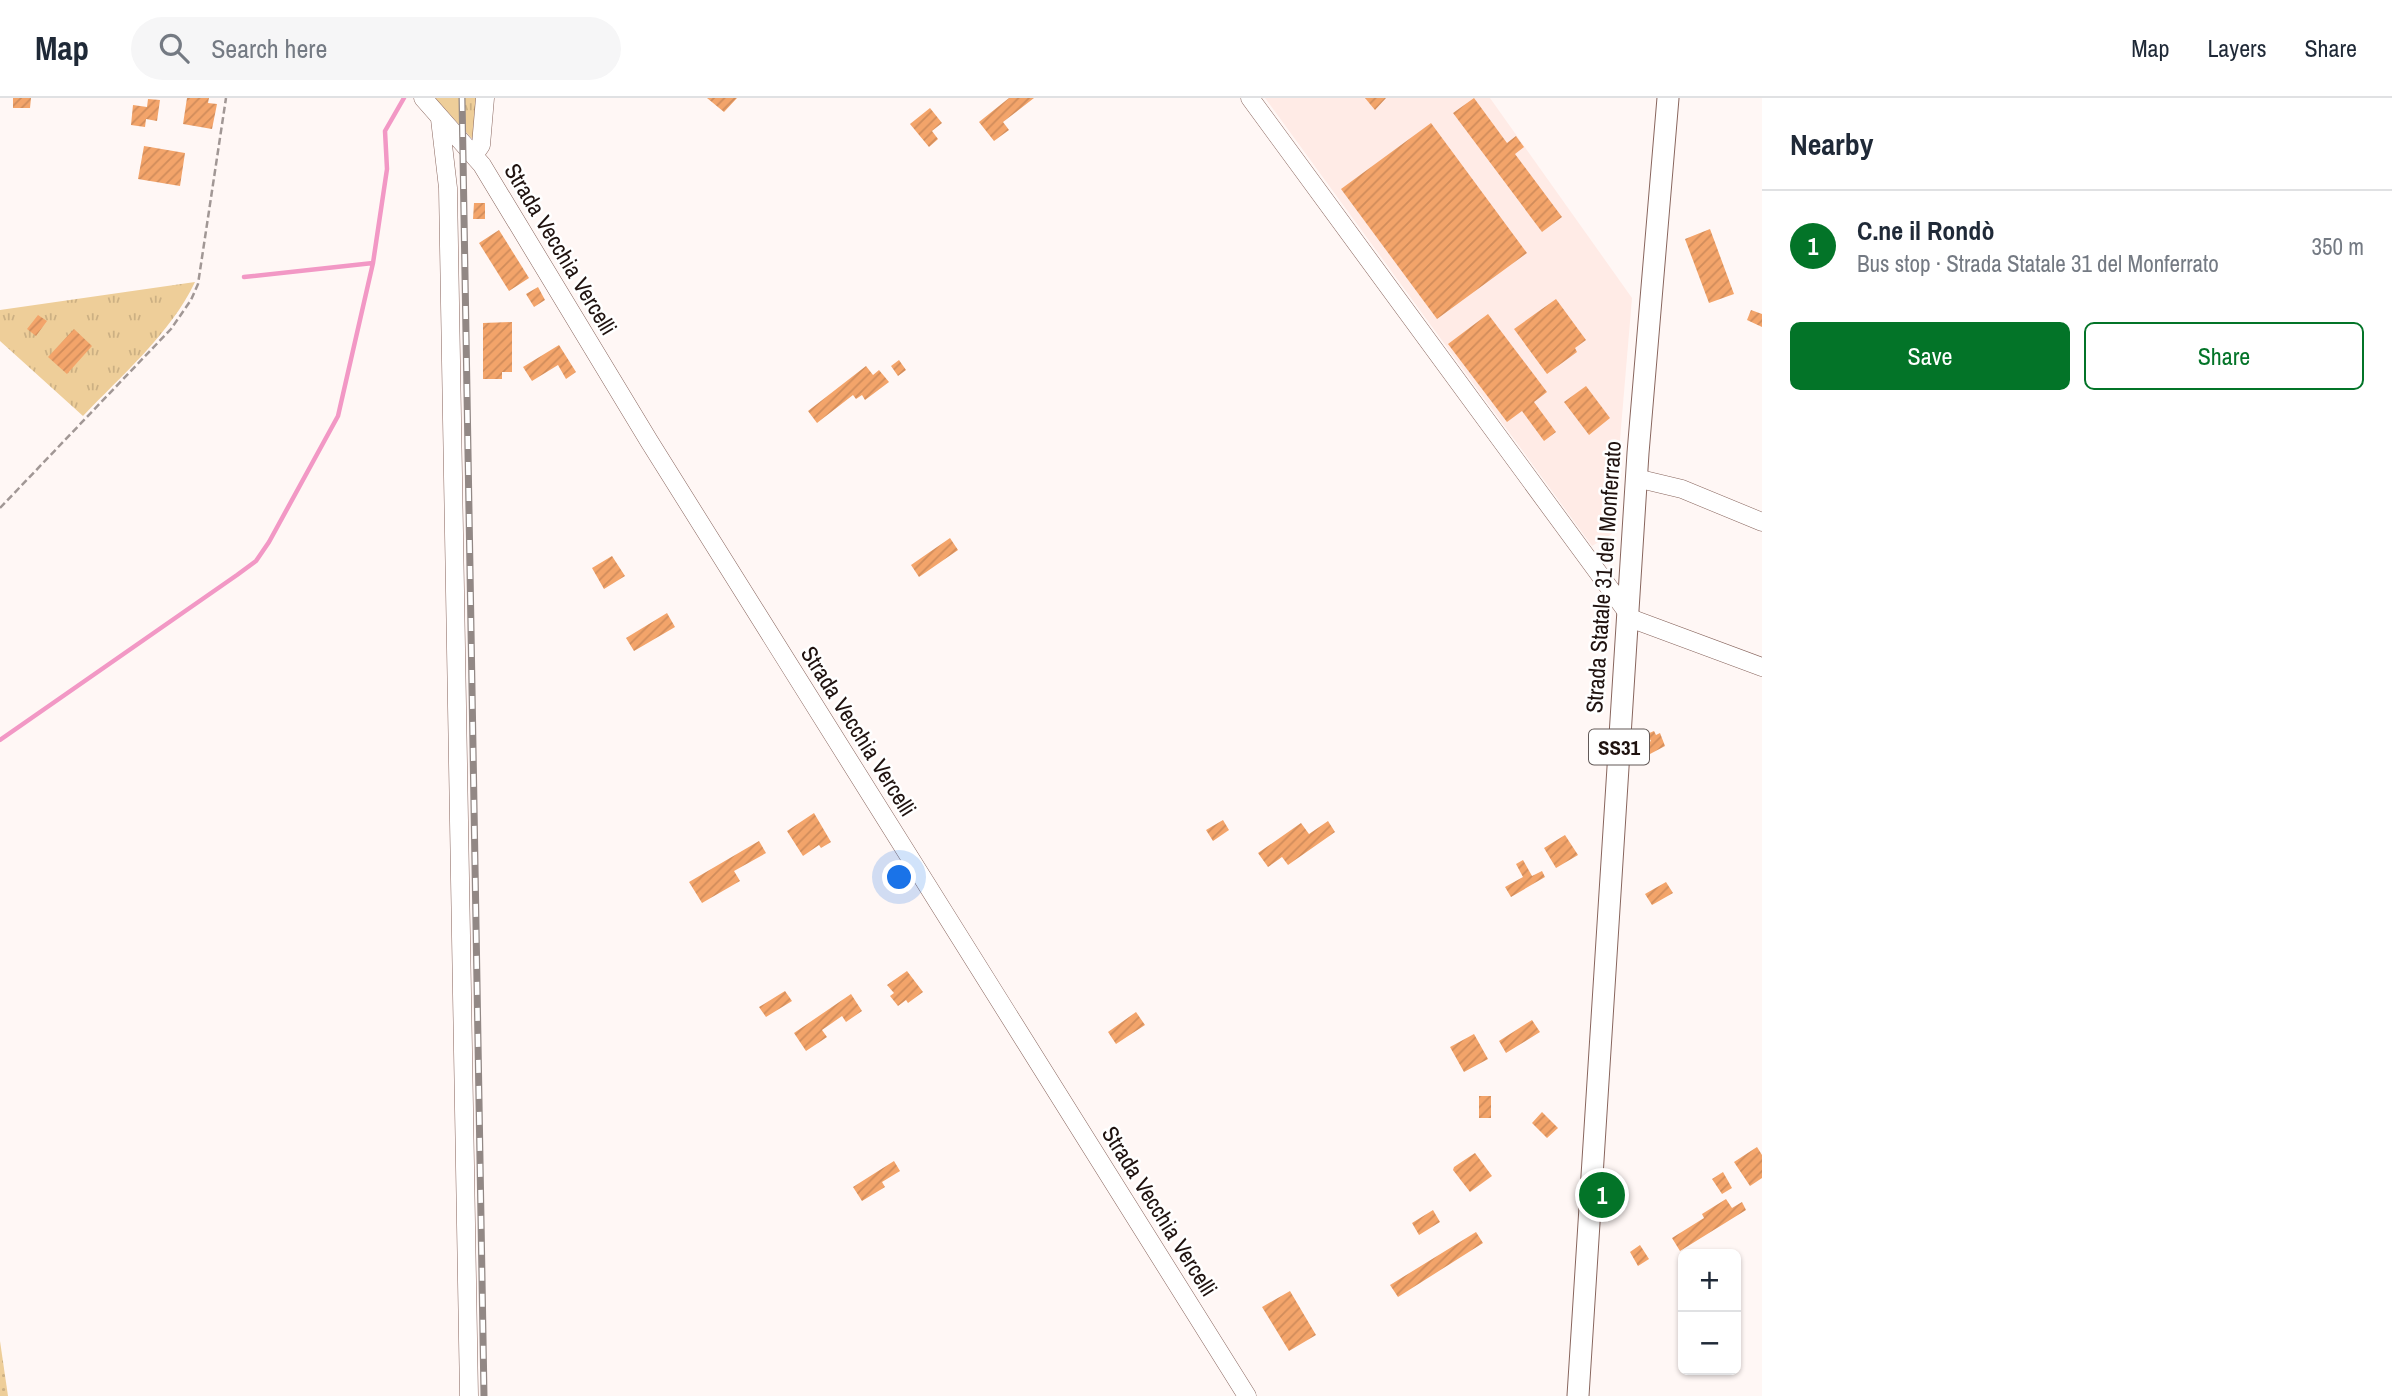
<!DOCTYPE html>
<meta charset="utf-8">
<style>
:root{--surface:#fff;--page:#f6f6f7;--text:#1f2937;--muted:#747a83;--line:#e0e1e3;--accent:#037428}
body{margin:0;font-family:"Archivo Narrow",sans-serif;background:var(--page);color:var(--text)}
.controls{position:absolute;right:21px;bottom:21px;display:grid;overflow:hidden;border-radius:10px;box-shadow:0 2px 5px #0004}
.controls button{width:63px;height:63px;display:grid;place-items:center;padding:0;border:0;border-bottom:2px solid var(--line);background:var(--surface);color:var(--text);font:35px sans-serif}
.you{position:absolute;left:900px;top:780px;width:24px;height:24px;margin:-18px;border:5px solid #fff;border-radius:50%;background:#1a73e8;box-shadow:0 0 0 10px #1a73e833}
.badge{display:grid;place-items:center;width:46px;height:46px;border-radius:50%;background:var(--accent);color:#fff;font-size:23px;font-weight:700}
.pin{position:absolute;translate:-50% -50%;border:4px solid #fff;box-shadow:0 2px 7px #0006}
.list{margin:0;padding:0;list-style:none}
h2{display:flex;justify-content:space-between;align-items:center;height:91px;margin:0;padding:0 28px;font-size:30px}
h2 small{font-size:23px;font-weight:400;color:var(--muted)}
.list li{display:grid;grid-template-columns:46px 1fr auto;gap:21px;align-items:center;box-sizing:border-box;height:112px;padding:0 28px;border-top:2px solid var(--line)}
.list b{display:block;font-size:26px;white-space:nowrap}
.list p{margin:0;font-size:23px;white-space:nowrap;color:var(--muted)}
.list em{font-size:23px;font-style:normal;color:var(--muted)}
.actions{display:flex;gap:14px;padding:21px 28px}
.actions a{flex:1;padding:16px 0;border:2px solid var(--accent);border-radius:10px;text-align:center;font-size:24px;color:var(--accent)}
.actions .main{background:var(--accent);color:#fff}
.icon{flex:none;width:38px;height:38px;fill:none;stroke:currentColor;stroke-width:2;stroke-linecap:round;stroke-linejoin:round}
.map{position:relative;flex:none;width:1762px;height:1298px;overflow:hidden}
header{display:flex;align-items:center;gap:42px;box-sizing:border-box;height:98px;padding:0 35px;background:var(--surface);border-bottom:2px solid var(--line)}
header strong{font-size:33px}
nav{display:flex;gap:38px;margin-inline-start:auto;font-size:24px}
.search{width:490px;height:63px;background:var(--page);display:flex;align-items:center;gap:18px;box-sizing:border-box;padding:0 24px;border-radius:38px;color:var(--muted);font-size:26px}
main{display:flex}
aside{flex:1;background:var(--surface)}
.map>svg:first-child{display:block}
.built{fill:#ffebe6}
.grass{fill:url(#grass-tufts)}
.park{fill:url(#park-dots)}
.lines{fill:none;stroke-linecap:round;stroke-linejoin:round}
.stream{stroke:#f298c5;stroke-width:4.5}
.building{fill:url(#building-hatch)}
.minor-casing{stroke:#88655d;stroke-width:19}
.major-casing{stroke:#88655d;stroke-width:23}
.path{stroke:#a19795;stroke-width:2.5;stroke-dasharray:7 3.5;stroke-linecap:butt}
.minor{stroke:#fff;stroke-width:18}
.major{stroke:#fff;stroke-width:21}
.rail-casing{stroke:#928885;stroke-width:7}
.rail{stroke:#fff;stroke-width:4.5;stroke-dasharray:13;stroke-linecap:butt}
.labels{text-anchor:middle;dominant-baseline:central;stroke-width:5;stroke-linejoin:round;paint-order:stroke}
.shield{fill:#fff;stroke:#625957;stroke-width:2}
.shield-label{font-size:21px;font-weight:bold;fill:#1f120f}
.street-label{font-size:23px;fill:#1f120f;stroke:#fff}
</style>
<header>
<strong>Map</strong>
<div class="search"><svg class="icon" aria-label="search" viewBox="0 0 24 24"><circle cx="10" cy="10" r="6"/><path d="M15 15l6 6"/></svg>Search here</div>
<nav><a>Map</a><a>Layers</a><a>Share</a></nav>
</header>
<main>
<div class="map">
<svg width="1762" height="1298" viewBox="0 0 1762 1298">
<defs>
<pattern id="grass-tufts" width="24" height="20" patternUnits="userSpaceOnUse" patternTransform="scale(1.75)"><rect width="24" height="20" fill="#eece99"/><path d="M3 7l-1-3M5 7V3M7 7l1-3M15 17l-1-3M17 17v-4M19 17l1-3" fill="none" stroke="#ccb083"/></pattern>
<pattern id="park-dots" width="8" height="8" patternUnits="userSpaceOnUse" patternTransform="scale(1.75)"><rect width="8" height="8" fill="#eece99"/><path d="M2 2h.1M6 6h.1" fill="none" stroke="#ccb083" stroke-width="1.8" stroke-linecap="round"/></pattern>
<pattern id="building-hatch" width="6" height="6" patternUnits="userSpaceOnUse" patternTransform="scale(1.75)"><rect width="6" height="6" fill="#f3a46a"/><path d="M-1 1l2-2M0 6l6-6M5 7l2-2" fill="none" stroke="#d08c5b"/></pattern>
</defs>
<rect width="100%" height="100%" fill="#fff7f5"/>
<!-- built -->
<path class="built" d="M 1265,0 L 1490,0 L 1632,200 L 1612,436 L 1592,448 Z"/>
<!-- grass -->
<path class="grass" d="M 435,0 L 485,0 L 476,45 Z
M 195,184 C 171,235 121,278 83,318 L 0,243 L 0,212 Z"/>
<!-- park -->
<path class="park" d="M 0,1243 L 8,1298 L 0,1298 Z"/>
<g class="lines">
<!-- stream -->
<path class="stream" d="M 244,179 L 373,165
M 0,642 L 237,477 L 256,463 L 269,444 L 338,318 L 373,165 L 387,71 L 385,33 L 404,0"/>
</g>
<!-- building -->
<path class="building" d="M 13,0 L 31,0 L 30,10 L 13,10 Z
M 187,0 L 209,0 L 208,5 L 217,6 L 212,31 L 183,26 Z
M 707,0 L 737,0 L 724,14 Z
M 1009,0 L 1034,0 L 1003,24 L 1009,32 L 994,43 L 979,24 Z
M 1365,0 L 1386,0 L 1375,12 Z
M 1474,0 L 1507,45 L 1516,38 L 1524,49 L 1515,56 L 1562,119 L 1542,134 L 1453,15 Z
M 148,1 L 160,2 L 157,23 L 146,21 L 145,29 L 131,27 L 133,7 L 147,9 Z
M 930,10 L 942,25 L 932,33 L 938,41 L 929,49 L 910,26 Z
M 1431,25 L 1527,155 L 1437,221 L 1341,91 Z
M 144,48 L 185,55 L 180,88 L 138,81 Z
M 474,105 L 485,105 L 485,121 L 473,121 Z
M 1710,131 L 1734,196 L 1709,205 L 1685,141 Z
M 499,132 L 529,180 L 509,193 L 479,145 Z
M 538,189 L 545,202 L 534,209 L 526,196 Z
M 1556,201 L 1586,242 L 1575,250 L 1577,254 L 1547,276 L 1514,231 Z
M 1751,212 L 1762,216 L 1762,229 L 1747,222 Z
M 1488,216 L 1547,294 L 1534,304 L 1556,334 L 1544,343 L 1522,313 L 1507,324 L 1448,246 Z
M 38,217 L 47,223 L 36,238 L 27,231 Z
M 512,224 L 512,274 L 502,274 L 502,281 L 483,281 L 483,225 Z
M 74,231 L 92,248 L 67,276 L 48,259 Z
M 559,247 L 576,274 L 566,281 L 558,267 L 532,283 L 523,269 Z
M 899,262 L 906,272 L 898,278 L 891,268 Z
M 866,268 L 873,277 L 879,272 L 889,284 L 865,302 L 862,297 L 856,301 L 853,297 L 817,325 L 808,313 Z
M 1586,288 L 1610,320 L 1589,337 L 1564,304 Z
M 950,440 L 958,452 L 919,479 L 911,467 Z
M 612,458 L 625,478 L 604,491 L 592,470 Z
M 667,515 L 675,529 L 634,553 L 626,540 Z
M 1654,633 L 1656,637 L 1660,635 L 1665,648 L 1650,656 L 1644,647 L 1651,643 L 1647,636 Z
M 814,715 L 831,744 L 821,750 L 819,747 L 803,758 L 787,733 Z
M 1223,722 L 1229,732 L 1213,743 L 1206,732 Z
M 1328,723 L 1335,734 L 1288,767 L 1282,759 L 1268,769 L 1258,755 L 1301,725 L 1309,736 Z
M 1565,737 L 1578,757 L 1556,770 L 1544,750 Z
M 759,743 L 766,755 L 734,773 L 740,783 L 702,805 L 689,784 Z
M 1523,762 L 1532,778 L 1542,773 L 1545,779 L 1511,799 L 1505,789 L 1523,779 L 1516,766 Z
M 1666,784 L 1673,795 L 1652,807 L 1645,796 Z
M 907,873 L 923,894 L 908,905 L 906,902 L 898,908 L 890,898 L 894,895 L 887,887 Z
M 785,893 L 792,903 L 766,919 L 759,909 Z
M 851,896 L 862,913 L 846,924 L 842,918 L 822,932 L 827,939 L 806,953 L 794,935 Z
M 1136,914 L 1145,927 L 1116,946 L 1108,934 Z
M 1532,922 L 1540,934 L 1506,955 L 1499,943 Z
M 1474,936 L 1488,961 L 1464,974 L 1450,949 Z
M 1479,998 L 1491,998 L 1491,1020 L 1479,1020 Z
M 1542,1014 L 1558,1030 L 1547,1040 L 1532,1025 Z
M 1757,1049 L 1762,1057 L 1762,1080 L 1750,1088 L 1734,1064 Z
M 1475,1055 L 1492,1078 L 1470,1094 L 1453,1072 L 1454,1069 Z
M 894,1063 L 900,1073 L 882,1084 L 885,1089 L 862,1103 L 853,1089 Z
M 1723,1074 L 1732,1090 L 1722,1096 L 1712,1081 Z
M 1726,1101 L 1732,1110 L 1742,1104 L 1746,1112 L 1680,1153 L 1672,1140 L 1704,1120 L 1702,1116 Z
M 1433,1112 L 1440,1124 L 1419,1137 L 1412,1125 Z
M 1476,1134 L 1483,1145 L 1398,1199 L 1390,1187 Z
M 1640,1147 L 1649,1161 L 1638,1168 L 1630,1154 Z
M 1290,1193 L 1316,1237 L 1289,1253 L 1262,1209 Z"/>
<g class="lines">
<defs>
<path id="minor" d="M 423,0 L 482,67 L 649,343 L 1247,1298
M 1250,0 L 1627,514
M 440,21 L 448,90 L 469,1298
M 474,57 L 481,47 L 485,0
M 1636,380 L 1682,391 L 1762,424
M 1627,519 L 1762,569"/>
<path id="major" d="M 1578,1298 L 1638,355 L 1668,0"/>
</defs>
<!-- minor casing -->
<use href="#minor" class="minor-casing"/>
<!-- major casing -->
<use href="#major" class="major-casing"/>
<!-- path -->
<path class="path" d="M 0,410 L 171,231 L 191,202 L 198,186 L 226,0"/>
<!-- minor -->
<use href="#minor" class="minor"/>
<!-- major -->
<use href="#major" class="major"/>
<defs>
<path id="rail" d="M 462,0 L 484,1298"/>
</defs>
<!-- rail casing -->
<use href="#rail" class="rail-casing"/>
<!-- rail -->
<use href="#rail" class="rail"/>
</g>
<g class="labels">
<!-- shield labels -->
<rect class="shield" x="1589" y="631.5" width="60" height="35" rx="5"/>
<g class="shield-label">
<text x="1619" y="649">SS31</text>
</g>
<!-- street labels -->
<g class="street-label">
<text transform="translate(561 151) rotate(59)">Strada Vecchia Vercelli</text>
<text transform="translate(1603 479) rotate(-86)">Strada Statale 31 del Monferrato</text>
<text transform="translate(859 633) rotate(58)">Strada Vecchia Vercelli</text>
<text transform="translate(1160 1113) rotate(58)">Strada Vecchia Vercelli</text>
</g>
</g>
</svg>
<div class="controls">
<button>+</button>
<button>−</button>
</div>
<div class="you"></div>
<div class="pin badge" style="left:1602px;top:1097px">1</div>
</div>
<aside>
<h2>Nearby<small></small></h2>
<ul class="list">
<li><span class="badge">1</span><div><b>C.ne il Rondò</b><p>Bus stop · Strada Statale 31 del Monferrato</p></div><em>350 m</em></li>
</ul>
<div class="actions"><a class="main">Save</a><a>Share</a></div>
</aside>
</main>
